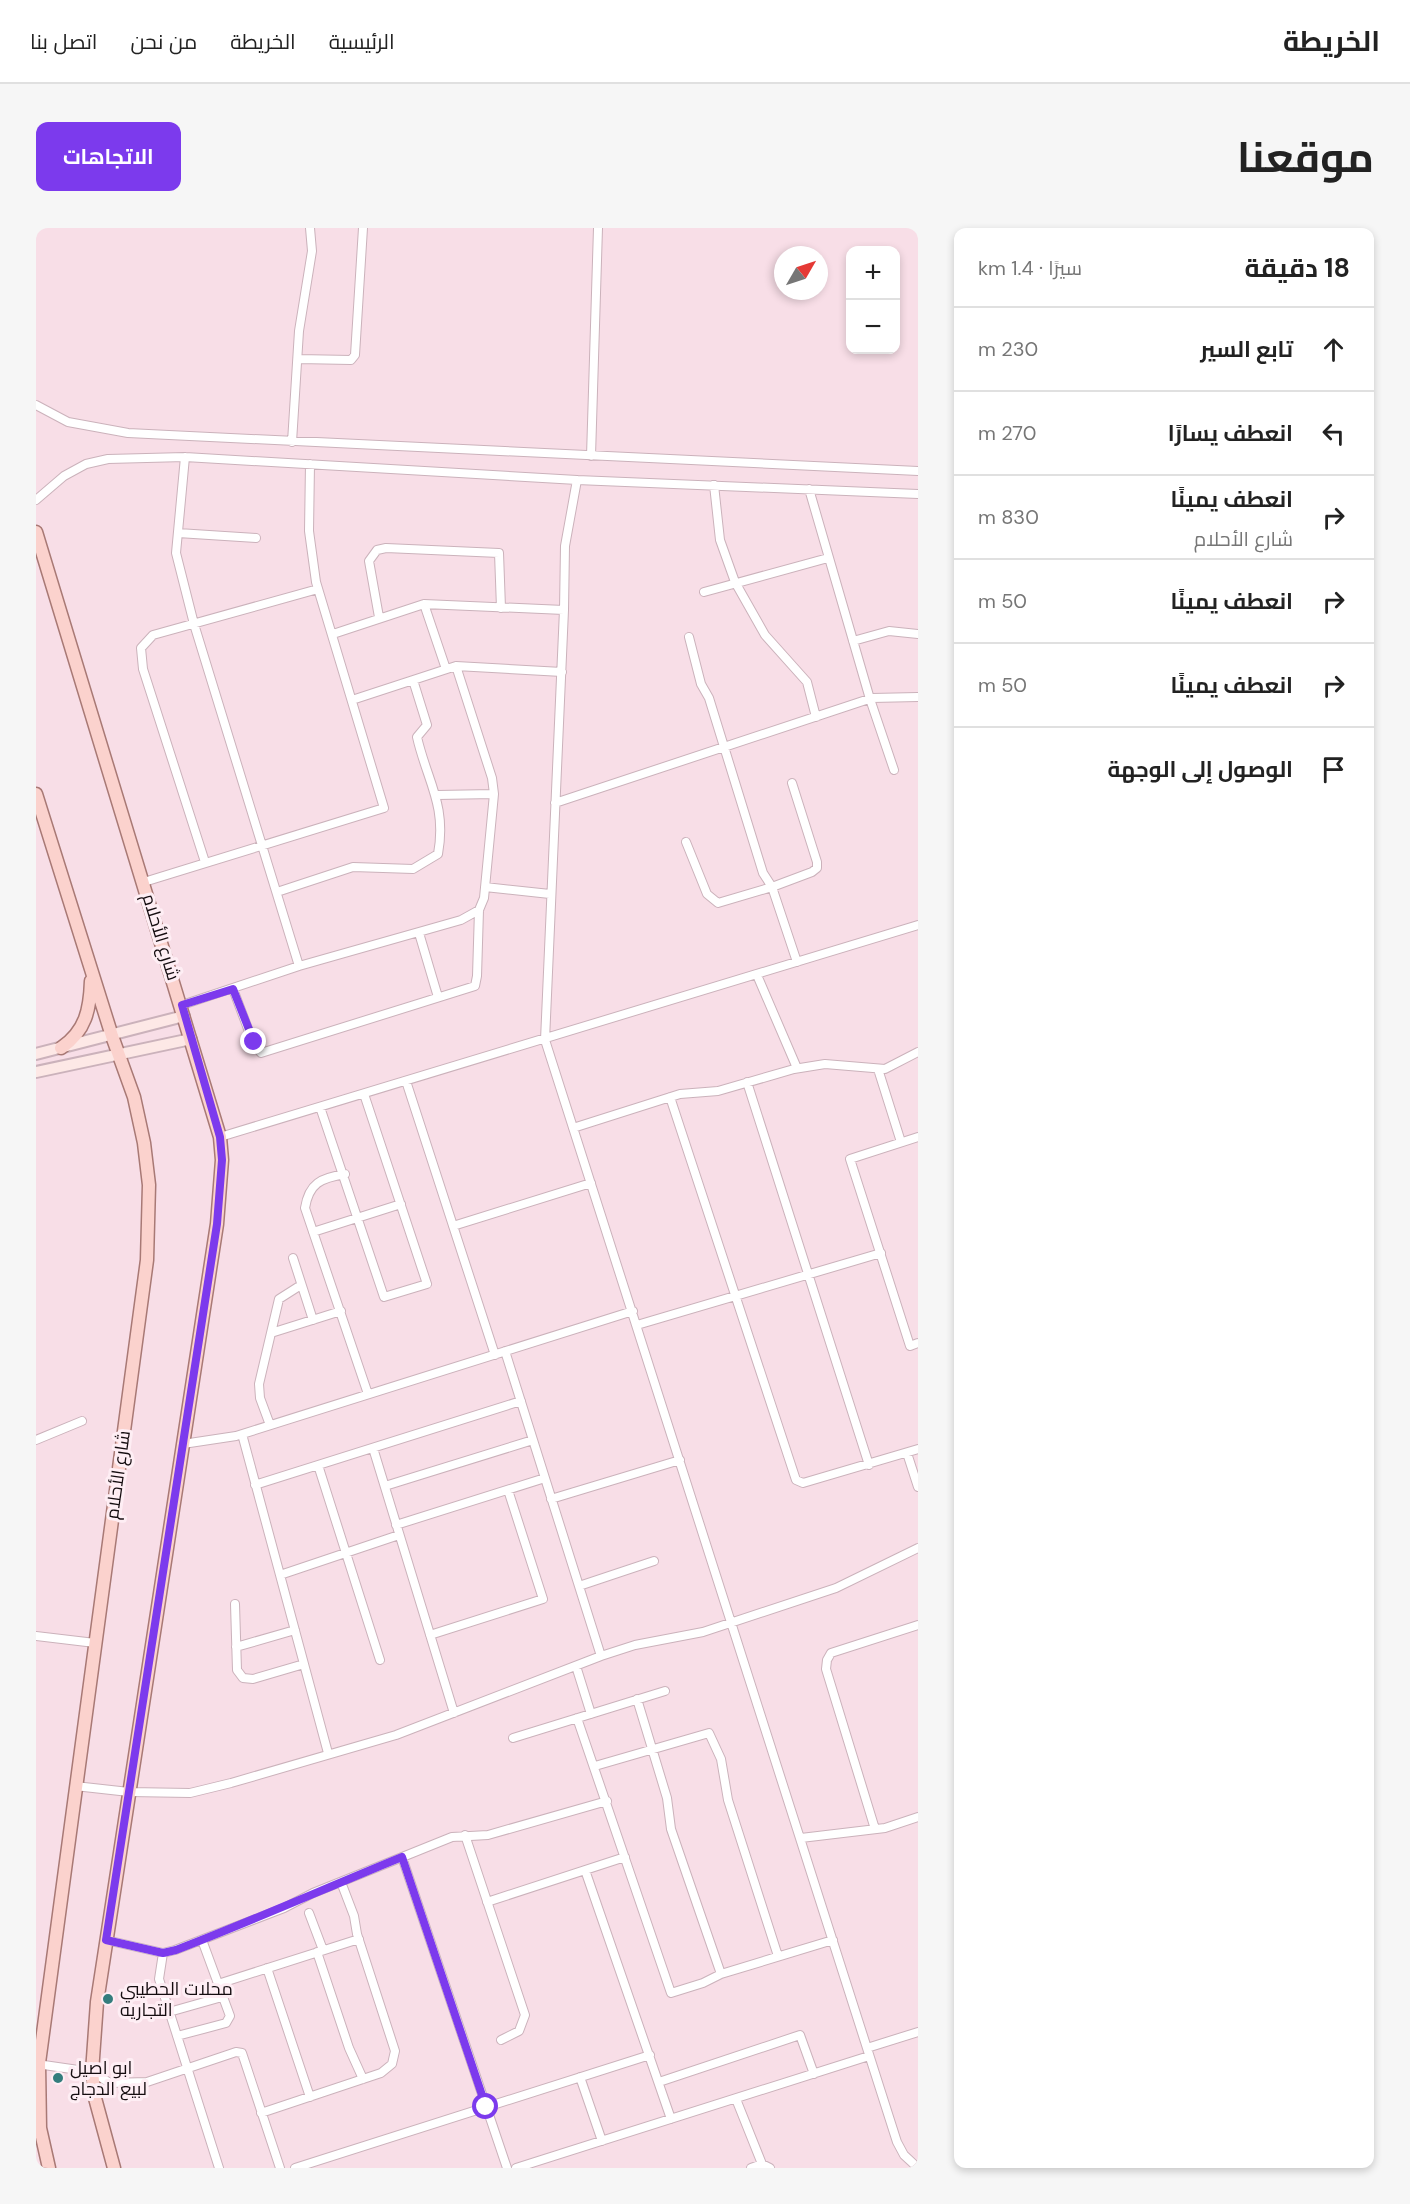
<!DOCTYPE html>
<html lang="ar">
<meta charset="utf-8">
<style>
:root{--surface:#fff;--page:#f6f6f6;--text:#222;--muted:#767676;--line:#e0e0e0;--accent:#7c3aed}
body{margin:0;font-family:"DM Sans",Cairo,sans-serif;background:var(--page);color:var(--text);direction:rtl}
.controls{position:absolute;right:18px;top:18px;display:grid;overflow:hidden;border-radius:12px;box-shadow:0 3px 9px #0003}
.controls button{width:54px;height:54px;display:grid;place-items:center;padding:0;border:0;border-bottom:2px solid var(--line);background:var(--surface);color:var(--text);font:30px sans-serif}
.compass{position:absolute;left:738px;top:18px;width:54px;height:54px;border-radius:50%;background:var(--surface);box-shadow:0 3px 9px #0003;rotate:51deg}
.stop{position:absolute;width:18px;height:18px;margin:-14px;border:4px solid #7c3aed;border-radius:50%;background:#fff}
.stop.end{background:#7c3aed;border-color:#fff;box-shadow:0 2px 6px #0008}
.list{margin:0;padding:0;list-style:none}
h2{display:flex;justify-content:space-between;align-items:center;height:78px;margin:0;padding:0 24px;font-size:26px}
h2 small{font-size:20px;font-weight:400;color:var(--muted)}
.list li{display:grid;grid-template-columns:39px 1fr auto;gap:18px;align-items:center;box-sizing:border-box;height:84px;padding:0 24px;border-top:2px solid var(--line)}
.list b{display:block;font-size:22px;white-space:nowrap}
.list p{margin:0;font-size:20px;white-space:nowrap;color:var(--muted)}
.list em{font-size:20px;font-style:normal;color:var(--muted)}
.icon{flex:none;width:33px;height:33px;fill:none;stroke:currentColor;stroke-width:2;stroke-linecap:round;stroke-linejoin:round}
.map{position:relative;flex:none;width:882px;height:1940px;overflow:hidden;direction:ltr;border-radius:12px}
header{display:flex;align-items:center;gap:36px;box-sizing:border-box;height:84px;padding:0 30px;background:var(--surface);border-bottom:2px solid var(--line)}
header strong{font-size:28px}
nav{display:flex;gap:33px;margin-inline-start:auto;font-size:21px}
.intro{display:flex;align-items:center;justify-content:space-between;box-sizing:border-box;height:144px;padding:0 36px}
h1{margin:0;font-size:42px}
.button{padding:15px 27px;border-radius:12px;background:var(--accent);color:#fff;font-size:21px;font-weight:700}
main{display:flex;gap:36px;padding:0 36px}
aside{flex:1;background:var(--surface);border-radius:12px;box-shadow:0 3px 9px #0003}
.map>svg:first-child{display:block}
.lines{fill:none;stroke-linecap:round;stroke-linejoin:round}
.street-casing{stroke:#cbb2bb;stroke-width:10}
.secondary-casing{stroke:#cbb2bb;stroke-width:14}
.primary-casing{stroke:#a87975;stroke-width:15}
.street{stroke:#fff;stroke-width:8}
.secondary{stroke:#fde8e6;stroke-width:10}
.primary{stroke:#fbd2cd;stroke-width:12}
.route{stroke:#7c3aed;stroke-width:8}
.poi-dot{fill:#347d7d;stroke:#feeef4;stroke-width:2}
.labels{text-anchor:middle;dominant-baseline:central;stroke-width:6;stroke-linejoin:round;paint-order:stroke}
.street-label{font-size:18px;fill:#140c0f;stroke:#feeef4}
.poi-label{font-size:18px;fill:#140c0f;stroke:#feeef4;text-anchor:start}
</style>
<header>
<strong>الخريطة</strong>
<nav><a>الرئيسية</a><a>الخريطة</a><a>من نحن</a><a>اتصل بنا</a></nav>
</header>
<div class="intro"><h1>موقعنا</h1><a class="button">الاتجاهات</a></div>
<main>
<aside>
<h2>18 دقيقة<small>سيرًا · 1.4 km</small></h2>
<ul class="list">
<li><svg class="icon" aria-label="ahead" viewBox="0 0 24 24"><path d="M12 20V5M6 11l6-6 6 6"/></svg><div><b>تابع السير</b></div><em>230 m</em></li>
<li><svg class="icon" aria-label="left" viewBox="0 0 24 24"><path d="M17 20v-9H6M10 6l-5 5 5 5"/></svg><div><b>انعطف يسارًا</b></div><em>270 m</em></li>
<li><svg class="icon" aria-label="right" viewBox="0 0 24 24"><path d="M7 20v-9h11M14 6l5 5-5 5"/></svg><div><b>انعطف يمينًا</b><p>شارع الأحلام</p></div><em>830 m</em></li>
<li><svg class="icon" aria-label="right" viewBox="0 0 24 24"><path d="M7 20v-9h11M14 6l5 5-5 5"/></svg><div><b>انعطف يمينًا</b></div><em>50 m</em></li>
<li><svg class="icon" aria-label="right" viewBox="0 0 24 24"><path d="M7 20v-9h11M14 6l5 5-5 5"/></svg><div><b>انعطف يمينًا</b></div><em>50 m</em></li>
<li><svg class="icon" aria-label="arrive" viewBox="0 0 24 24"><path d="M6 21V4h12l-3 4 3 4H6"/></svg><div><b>الوصول إلى الوجهة</b></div></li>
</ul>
</aside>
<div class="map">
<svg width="882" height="1940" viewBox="0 0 882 1940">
<rect width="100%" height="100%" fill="#f8dee7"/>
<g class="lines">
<defs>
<path id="street" d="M 262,131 L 315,132 L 319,127 L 327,0
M 0,177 L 32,194 L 92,205 L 882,243
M 256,214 L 263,103 L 276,23 L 274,0
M 555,228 L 562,0
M 149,229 L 140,325 L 158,396 L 263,738
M 541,252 L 529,318 L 528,382 L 509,812 L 861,1914 L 868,1927 L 882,1940
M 678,257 L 684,312 L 699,354 L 729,407 L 771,454 L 780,489
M 773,261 L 834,471 L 858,542
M 0,272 L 28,248 L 50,236 L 72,231 L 149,229 L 541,252 L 882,266
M 142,305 L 220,310
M 668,364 L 792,330
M 388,376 L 410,441
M 343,389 L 333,333 L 341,322 L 350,320 L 463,325 L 465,380
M 297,406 L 388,376 L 528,382
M 653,409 L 665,456 L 673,470 L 727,645 L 736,659 L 761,734
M 817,413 L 853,403 L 882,406
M 316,472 L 420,438 L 526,444
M 401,567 L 458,566
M 519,575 L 836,470 L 882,469
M 650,614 L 671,666 L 682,675 L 736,659 L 776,644 L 781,640 L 781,634 L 756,555
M 169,634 L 107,441 L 105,420 L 117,407 L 282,361
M 108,654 L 348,580 L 280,354 L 273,303 L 274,236
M 449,659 L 514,666
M 241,664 L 317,639 L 377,641 L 402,626 C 411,577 391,553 381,509 L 391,497 L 377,452
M 383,705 L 402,769
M 721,747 L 761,840
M 197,761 L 217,814 L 225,825 L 439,758 L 441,748 L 443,682
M 146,777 L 263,738 L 425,692 L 443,682 L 448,670 L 458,566 L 456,550 L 420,438
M 842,841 L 865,914
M 370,853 L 459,1127
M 711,854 L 833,1237
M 634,869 L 760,1252 L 767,1255 L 882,1221
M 284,879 L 348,1069 L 391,1056 L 328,866
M 537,900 L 644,866 L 682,863 L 758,841 L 789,836 L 849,841 L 882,824
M 184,909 L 882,697
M 882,909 L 814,931 L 874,1118 L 882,1115
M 309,946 C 285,950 273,955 269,980 L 332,1166
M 417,998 L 555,955
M 277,1004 L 365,976
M 257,1030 L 277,1092
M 601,1097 L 845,1025
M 235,1105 L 305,1083
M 469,1123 L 565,1428
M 234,1197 L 224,1170 L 223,1156 L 243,1071 L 265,1057
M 206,1206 L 292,1525
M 0,1212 L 46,1193
M 147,1216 L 200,1208 L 597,1083
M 337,1220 L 418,1485
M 871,1225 L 882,1259
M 282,1237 L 344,1432
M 219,1257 L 485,1173
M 349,1258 L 497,1212
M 515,1271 L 644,1232
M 360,1297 L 509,1250
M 244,1347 L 363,1307
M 543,1358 L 618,1333
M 199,1376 L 201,1442 L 207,1450 L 217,1451 L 268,1436
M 394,1407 L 507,1371 L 472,1262
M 0,1408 L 59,1415
M 200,1419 L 259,1402
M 540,1438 L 555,1486
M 601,1471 L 631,1570 L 635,1601 L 685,1746
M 541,1490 L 635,1765 L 667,1755 L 685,1746 L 797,1712
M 477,1510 L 629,1463
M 559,1538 L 673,1505 L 685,1531 L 692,1572 L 742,1728
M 39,1558 L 93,1564 L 154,1565 L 195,1555 L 360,1507 L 565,1428 L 599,1417 L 667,1404 L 800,1360 L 882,1320
M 839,1601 L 790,1441 L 791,1432 L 795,1425 L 882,1397
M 429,1607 L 489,1787 L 483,1803 L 465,1812
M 765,1610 L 849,1600 L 882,1589
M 366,1629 L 471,1940
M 549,1642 L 635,1891
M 451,1674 L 589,1629
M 273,1685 L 287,1722
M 70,1712 L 127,1725 L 139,1722 L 248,1680 L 277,1665 L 416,1609 L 452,1607 L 571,1573
M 281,1724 L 313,1820 L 327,1851
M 127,1725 L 123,1751 L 183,1940
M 231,1740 L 274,1869
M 182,1756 L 323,1711
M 133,1784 L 186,1769
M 141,1808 L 190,1795 L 194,1788 L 166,1712
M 831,1820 L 882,1804
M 1,1836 L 56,1844 L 74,1855 L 111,1854 L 200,1824 L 206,1825 L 244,1940
M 544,1849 L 566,1913
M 623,1854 L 764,1807 L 778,1846
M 700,1871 L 726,1936
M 225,1885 L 345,1845 L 356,1836 L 359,1823 L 321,1706 L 318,1688 L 305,1654
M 259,1940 L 614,1827
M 480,1940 L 833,1828
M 715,1940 L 726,1936 L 734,1940"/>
<path id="secondary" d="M 0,826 L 148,788
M 0,844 L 155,811"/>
<path id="primary" d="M 0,304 L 184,909 L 186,932 L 181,996 L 61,1774 L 56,1844 L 59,1870 L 78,1940
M 0,566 L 76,808 L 98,869 L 108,915 L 113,957 L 111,1032 L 3,1835 L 4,1900 L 13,1940
M 25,820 C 50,803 54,781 55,753"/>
</defs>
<!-- street casing -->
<use href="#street" class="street-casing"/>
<!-- secondary casing -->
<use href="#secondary" class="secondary-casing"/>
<!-- primary casing -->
<use href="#primary" class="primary-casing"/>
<!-- street -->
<use href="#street" class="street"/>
<!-- secondary -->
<use href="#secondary" class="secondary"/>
<!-- primary -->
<use href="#primary" class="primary"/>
</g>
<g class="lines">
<!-- route -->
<path class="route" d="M 218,814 L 197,761 L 146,777 L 184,909 L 186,932 L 181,996 L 70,1712 L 127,1725 L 140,1722 C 216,1693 290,1660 366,1629 L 450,1879"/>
</g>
<!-- markers -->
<g class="poi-dot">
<circle cx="72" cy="1771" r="6"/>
<circle cx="22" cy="1850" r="6"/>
</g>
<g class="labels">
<!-- street labels -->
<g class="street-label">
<text transform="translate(125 709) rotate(73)">شارع الأحلام</text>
<text transform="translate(82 1247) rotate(-82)">شارع الأحلام</text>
</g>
<!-- poi labels -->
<g class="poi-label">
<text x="84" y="1761">محلات الحطيبي<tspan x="84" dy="21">التجاريه</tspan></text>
<text x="34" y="1840">ابو اصيل<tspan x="34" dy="21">لبيع الدجاج</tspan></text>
</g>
</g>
</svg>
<div class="controls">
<button>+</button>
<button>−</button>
</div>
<svg class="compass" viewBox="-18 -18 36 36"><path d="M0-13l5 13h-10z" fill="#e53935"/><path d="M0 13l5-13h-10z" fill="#767676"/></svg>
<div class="stop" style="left:450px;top:1879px"></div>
<div class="stop end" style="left:218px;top:814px"></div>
</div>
</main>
